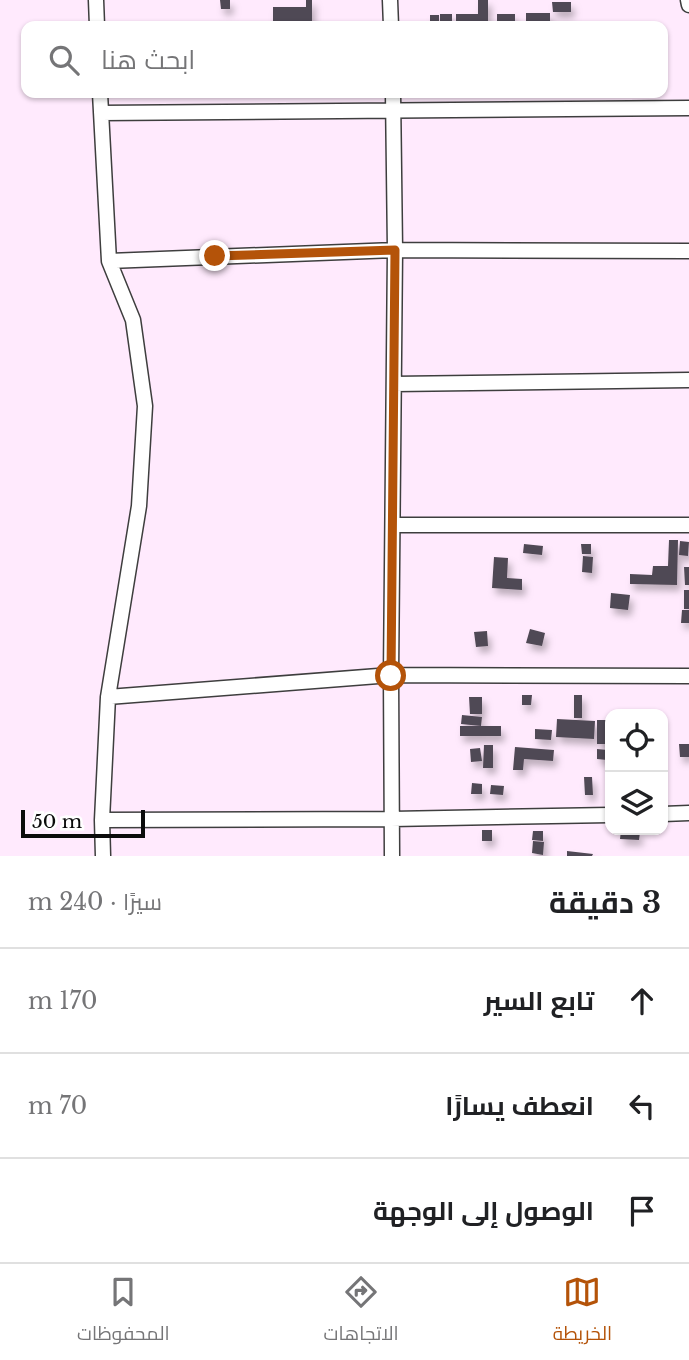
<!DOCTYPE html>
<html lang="ar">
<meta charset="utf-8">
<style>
:root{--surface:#fff;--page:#f2f2f2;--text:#202124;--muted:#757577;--line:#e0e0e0;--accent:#b45309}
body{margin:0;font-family:"Libre Baskerville",Cairo,serif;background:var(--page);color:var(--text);direction:rtl}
.controls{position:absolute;right:21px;bottom:21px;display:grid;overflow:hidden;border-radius:14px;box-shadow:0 2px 5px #0004}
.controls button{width:63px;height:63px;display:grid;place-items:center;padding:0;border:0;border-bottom:2px solid var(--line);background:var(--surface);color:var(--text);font:35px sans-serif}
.scale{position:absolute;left:21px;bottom:18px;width:124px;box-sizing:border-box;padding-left:7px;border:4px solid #0b0b0b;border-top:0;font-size:19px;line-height:24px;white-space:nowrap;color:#0b0b0b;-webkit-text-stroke:5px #fff;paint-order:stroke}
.stop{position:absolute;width:21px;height:21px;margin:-16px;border:5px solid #b45309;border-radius:50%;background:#fff}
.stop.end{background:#b45309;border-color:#fff;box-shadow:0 2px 7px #0008}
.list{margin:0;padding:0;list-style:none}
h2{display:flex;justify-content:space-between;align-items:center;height:91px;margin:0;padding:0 28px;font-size:30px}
h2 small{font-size:23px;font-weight:400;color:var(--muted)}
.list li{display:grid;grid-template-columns:46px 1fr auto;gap:21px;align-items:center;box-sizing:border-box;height:105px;padding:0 28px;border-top:2px solid var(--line)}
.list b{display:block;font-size:26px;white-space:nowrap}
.list em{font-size:23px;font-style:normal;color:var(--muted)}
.icon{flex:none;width:38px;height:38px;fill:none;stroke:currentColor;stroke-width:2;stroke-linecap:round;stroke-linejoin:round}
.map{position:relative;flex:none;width:689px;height:856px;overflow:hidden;direction:ltr}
.search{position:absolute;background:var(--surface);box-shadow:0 2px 5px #0004;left:21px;right:21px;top:21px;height:77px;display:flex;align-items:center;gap:18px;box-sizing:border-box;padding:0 24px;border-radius:14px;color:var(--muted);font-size:26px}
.sheet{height:406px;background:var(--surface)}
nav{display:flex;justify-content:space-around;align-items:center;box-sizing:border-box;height:98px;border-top:2px solid var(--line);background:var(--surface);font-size:19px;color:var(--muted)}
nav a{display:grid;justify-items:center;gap:4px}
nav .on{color:var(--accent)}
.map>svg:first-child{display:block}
.building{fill:#504854;filter:url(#shadow)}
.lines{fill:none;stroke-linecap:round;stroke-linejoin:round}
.minor-casing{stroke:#3e3e3e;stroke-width:17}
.minor{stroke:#fff;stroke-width:14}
.route{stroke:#b45309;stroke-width:9}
</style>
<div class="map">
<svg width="689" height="856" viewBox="0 0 689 856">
<defs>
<filter id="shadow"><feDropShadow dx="3.5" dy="6" stdDeviation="3.5" flood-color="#0004"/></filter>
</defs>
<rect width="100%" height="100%" fill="#ffeafd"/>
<!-- building -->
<path class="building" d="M 220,0 L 230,0 L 230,9 L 221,9 Z
M 306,0 L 312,0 L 312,26 L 273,26 L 273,7 L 306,7 Z
M 478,0 L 488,0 L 488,25 L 456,25 L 456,14 L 478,14 Z
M 552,2 L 571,2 L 571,12 L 553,12 Z
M 526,13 L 550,13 L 550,23 L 526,23 Z
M 440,14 L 452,14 L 452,24 L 440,24 Z
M 497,14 L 515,14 L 515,25 L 497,25 Z
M 430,15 L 439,15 L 439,25 L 430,25 Z
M 669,540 L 678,540 L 677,585 L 630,584 L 630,574 L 652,575 L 653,566 L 668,566 Z
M 680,541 L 689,542 L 688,556 L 679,555 Z
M 524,544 L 543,546 L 542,555 L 523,553 Z
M 581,544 L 591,544 L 591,554 L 582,554 Z
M 583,556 L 593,557 L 592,573 L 582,572 Z
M 494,557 L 508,558 L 507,578 L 522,579 L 522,590 L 492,588 Z
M 684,567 L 689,567 L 689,585 L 685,585 Z
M 684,590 L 689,590 L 689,609 L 684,609 Z
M 611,593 L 630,595 L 628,610 L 610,608 Z
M 682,610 L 689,610 L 689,623 L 681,623 Z
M 530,629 L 545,633 L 542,646 L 526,643 Z
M 487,631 L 488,646 L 476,647 L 474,632 Z
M 522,695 L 532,695 L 531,705 L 522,705 Z
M 574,695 L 582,695 L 582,718 L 574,718 Z
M 469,697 L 482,697 L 482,714 L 470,714 Z
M 462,715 L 482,717 L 481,726 L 461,724 Z
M 557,719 L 595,721 L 594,739 L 556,737 Z
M 597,720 L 610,720 L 610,744 L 597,744 Z
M 460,726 L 501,726 L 501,736 L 460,736 Z
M 535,729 L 552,730 L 551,740 L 535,739 Z
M 679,744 L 689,744 L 689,757 L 680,757 Z
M 484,745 L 493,745 L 493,768 L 483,768 Z
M 515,747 L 554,750 L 553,761 L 524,759 L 523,770 L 513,770 Z
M 480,748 L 482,761 L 471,762 L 470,749 Z
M 597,749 L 608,750 L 607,760 L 597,759 Z
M 584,777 L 592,777 L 593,795 L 585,795 Z
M 472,783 L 482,784 L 482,794 L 471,794 Z
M 491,785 L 504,786 L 503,795 L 490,794 Z
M 482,830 L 492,830 L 492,841 L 482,841 Z
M 621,830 L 640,832 L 639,840 L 620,839 Z
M 533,831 L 543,831 L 543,841 L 532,840 Z
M 533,841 L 544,842 L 543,855 L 532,853 Z
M 567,851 L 593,854 L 592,856 L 567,856 Z"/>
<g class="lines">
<defs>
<path id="minor" d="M 96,0 L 97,26
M 390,0 L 391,26
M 688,0 L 689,5
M 100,93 L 109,261 L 133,320 L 145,406 L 139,506 L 108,697 L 102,820 L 103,856
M 101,113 L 689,108
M 109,261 L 395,250 L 689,251
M 394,384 L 689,380
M 393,525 L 689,525
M 108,697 L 391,675 L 689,676
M 663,814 L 689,813
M 102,820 L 392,819 L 610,815
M 392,856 L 391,675 L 395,250 L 393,93"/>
</defs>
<!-- minor casing -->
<use href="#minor" class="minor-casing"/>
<!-- minor -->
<use href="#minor" class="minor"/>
</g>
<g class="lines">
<!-- route -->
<path class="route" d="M 215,256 L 395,250 L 391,676"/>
</g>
</svg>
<div class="controls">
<button><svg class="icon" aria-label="locate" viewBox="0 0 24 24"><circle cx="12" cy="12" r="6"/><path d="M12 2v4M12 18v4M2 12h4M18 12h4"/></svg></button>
<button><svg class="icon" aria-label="layers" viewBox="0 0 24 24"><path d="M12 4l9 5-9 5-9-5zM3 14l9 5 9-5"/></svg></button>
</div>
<div class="scale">50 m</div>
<div class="stop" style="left:391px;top:676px"></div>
<div class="stop end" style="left:215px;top:256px"></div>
<div class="search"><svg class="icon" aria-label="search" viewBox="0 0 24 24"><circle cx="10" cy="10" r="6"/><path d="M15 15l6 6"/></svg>ابحث هنا</div>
</div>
<section class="sheet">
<h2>3 دقيقة<small>سيرًا · 240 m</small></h2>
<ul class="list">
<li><svg class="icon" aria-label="ahead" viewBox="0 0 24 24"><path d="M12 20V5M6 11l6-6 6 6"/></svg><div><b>تابع السير</b></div><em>170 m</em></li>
<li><svg class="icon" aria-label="left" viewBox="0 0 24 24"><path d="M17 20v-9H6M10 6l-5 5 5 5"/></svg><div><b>انعطف يسارًا</b></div><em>70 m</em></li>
<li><svg class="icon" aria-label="arrive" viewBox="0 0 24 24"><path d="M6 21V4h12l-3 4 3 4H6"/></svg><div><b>الوصول إلى الوجهة</b></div></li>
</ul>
</section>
<nav>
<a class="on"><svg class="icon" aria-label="map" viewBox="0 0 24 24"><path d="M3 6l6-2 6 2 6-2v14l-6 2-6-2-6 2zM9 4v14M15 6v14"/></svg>الخريطة</a>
<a><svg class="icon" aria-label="directions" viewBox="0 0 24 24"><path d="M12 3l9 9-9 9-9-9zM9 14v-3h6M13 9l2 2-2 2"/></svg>الاتجاهات</a>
<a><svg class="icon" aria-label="saved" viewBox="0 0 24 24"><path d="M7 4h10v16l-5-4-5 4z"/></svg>المحفوظات</a>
</nav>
